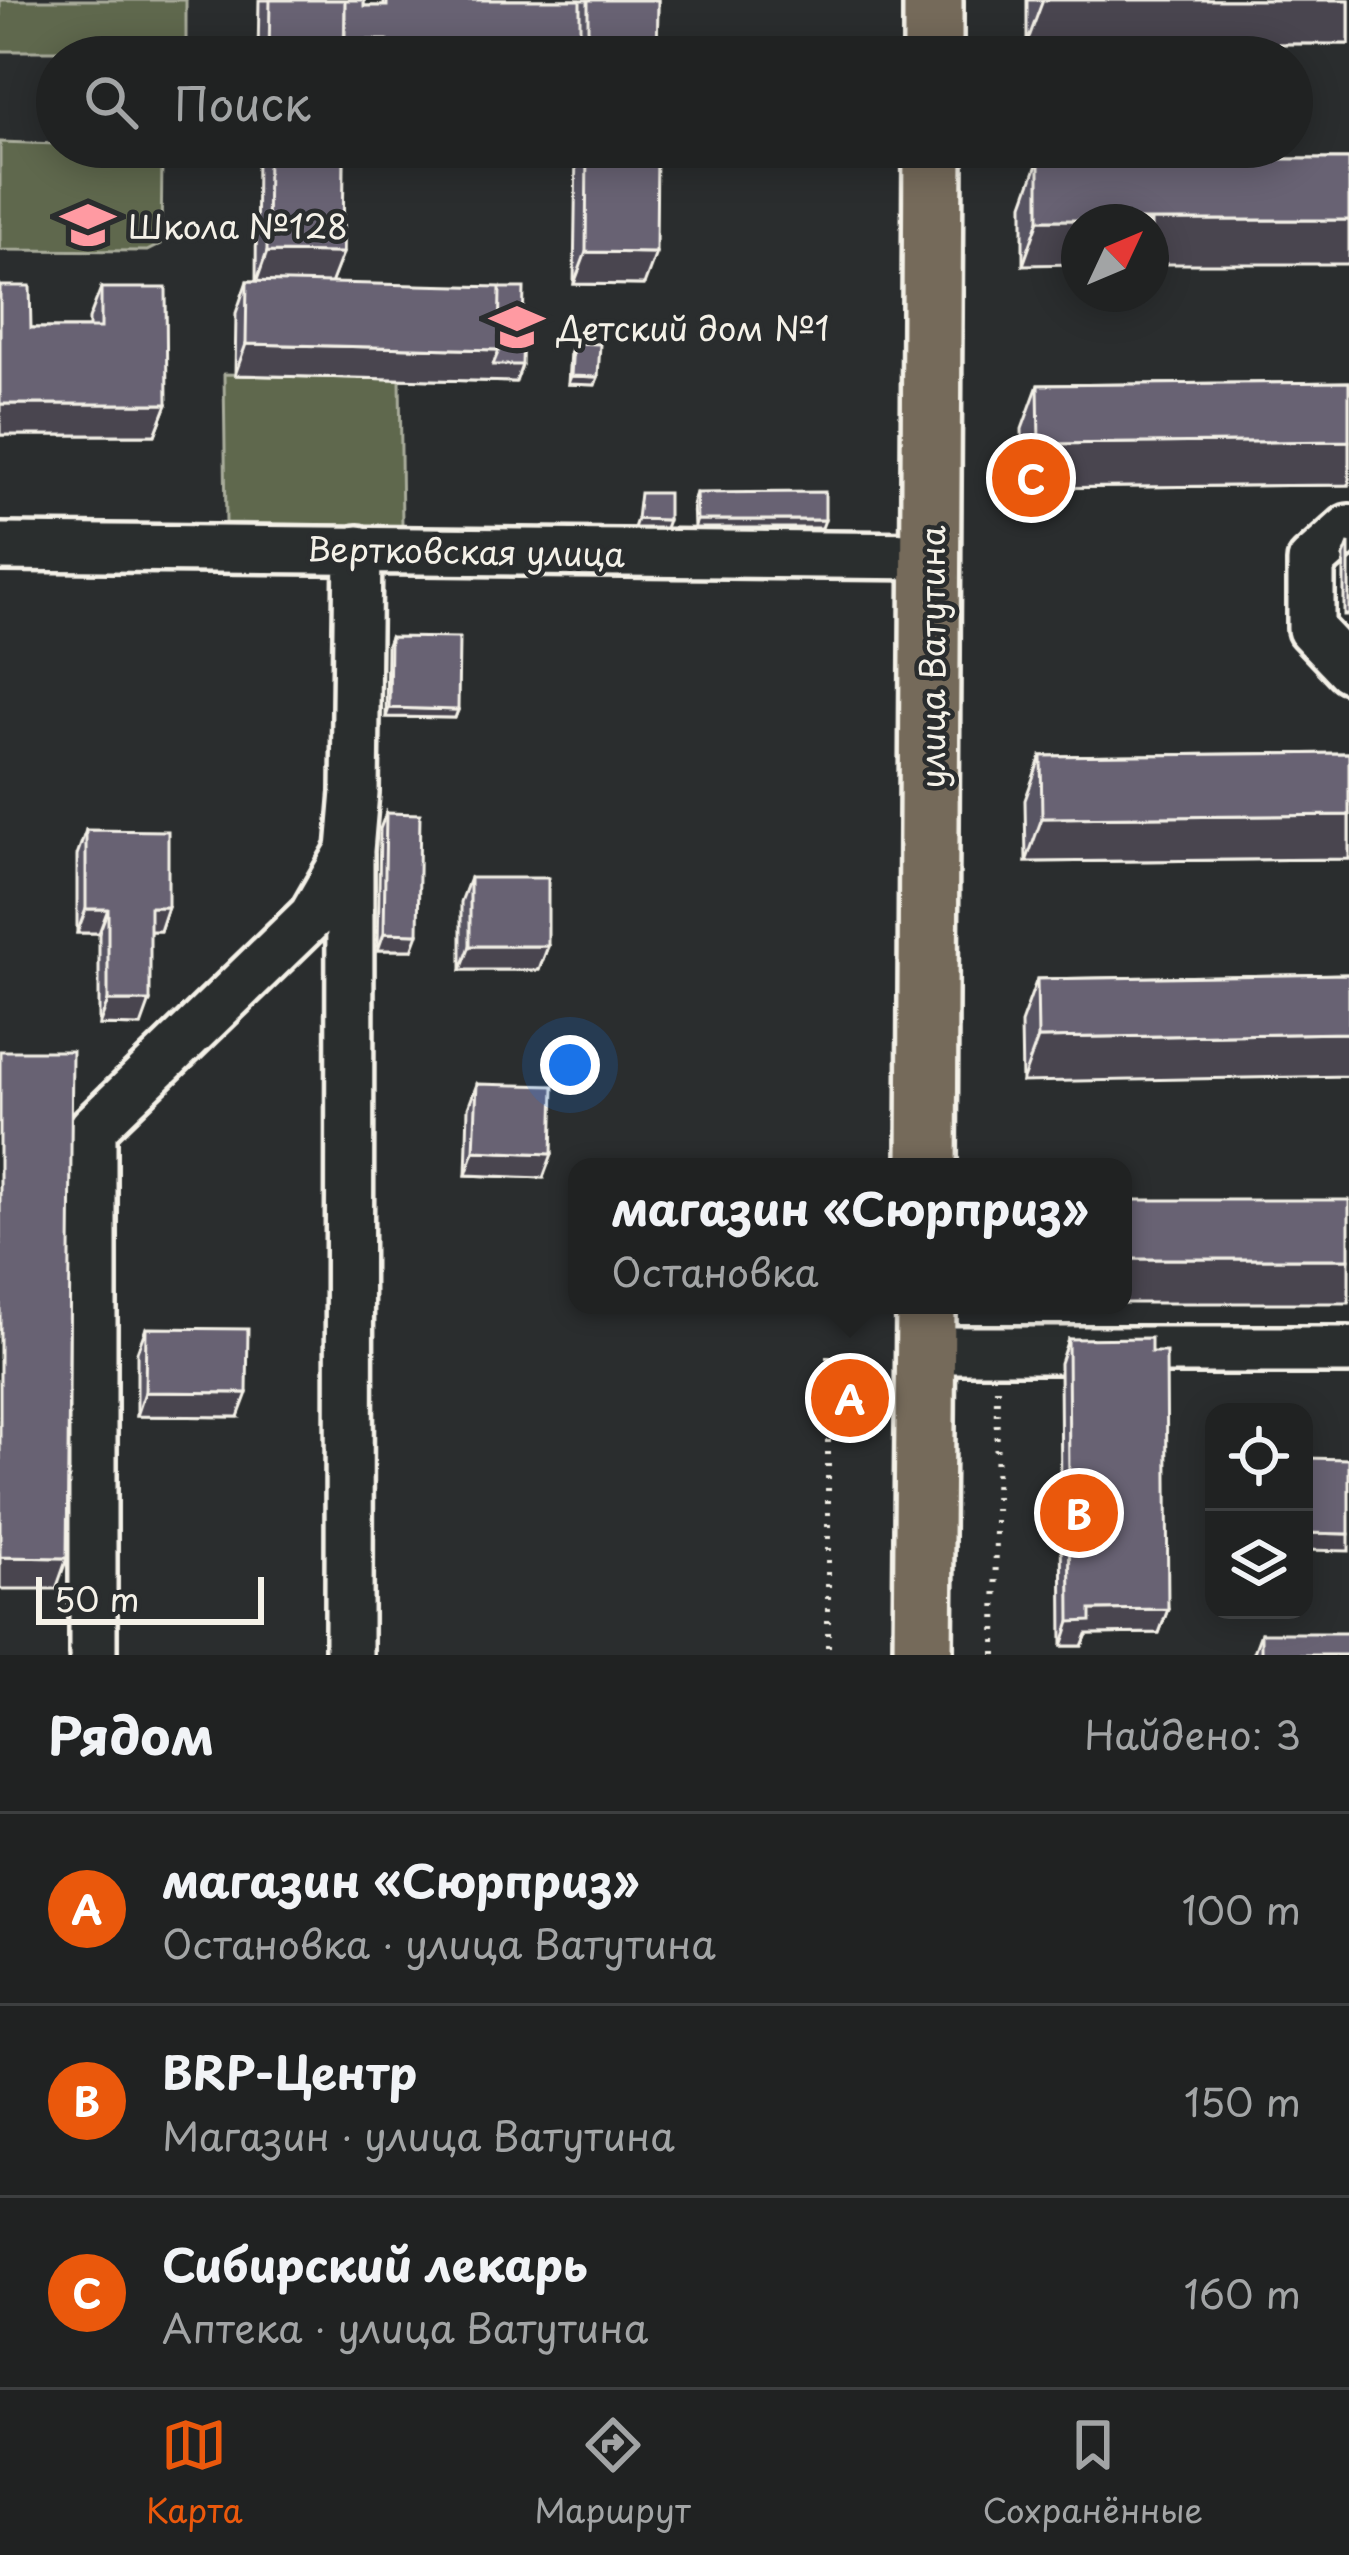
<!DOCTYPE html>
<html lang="ru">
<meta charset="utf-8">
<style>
:root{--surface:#202222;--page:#2d2f2f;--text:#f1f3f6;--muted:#a2a4a5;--line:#3d3f40;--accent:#ea580c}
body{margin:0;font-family:"Playpen Sans",sans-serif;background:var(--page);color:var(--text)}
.controls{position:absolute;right:36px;bottom:36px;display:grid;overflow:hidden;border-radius:24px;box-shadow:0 6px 30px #0003}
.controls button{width:108px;height:108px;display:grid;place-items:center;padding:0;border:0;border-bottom:3px solid var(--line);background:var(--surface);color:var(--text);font:60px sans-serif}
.compass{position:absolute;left:1061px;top:204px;width:108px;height:108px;border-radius:50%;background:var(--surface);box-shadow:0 6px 30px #0003;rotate:46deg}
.scale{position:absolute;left:36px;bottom:30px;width:228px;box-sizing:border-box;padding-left:12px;border:6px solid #f4f1e8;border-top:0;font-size:33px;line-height:42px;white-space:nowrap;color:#f4f1e8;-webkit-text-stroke:9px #2a2d2e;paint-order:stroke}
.you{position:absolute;left:570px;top:1065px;width:42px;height:42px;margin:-30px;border:9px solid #fff;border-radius:50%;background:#1a73e8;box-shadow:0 0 0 18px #1a73e833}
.badge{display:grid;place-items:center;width:78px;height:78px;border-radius:50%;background:var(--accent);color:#fff;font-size:39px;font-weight:700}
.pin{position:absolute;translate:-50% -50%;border:6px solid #fff;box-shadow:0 3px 12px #0006}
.popup{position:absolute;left:568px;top:1158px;width:564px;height:156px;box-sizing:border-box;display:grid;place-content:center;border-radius:24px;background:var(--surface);filter:drop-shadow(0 3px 9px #0005);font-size:39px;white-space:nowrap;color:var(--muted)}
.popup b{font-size:45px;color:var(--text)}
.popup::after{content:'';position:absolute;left:50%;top:100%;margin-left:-24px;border:24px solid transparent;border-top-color:var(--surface)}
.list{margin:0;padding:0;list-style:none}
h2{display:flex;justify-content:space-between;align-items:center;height:156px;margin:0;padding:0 48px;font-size:51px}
h2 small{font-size:39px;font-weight:400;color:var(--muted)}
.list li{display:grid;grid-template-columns:78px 1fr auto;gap:36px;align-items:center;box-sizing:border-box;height:192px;padding:0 48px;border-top:3px solid var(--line)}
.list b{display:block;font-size:45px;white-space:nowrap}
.list p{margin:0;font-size:39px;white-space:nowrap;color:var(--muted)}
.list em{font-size:39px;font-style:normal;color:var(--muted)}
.icon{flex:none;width:66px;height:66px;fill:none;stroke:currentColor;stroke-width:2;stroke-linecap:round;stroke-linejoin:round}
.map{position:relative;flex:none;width:1349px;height:1655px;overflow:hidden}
.search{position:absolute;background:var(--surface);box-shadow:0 6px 30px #0003;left:36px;right:36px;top:36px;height:132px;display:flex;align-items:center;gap:30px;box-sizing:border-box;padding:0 42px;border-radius:66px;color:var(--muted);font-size:45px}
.sheet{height:732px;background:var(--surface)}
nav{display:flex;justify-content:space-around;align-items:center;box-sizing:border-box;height:168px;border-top:3px solid var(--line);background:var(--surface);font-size:33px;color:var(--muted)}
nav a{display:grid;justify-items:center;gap:6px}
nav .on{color:var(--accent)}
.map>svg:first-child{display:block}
.green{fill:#5e674e;stroke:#a9ac9b;stroke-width:3}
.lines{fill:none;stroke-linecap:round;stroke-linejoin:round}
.minor-casing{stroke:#f4f1e8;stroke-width:54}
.major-casing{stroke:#f4f1e8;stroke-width:66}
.path{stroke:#f4f1e8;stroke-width:6;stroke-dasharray:3 9;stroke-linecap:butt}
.minor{stroke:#2a2d2e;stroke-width:45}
.major{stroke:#746a5a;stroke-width:57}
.wall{fill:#595463;stroke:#f4f1e8;stroke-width:3}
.shaded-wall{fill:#484550;stroke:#f4f1e8;stroke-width:3}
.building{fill:#676273;stroke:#f4f1e8;stroke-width:3}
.labels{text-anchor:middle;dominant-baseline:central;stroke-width:9;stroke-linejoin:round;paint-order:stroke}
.poi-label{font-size:33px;fill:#f4f1e8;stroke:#2a2d2e;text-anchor:start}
.street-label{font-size:33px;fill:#f4f1e8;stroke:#2a2d2e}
</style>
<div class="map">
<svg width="1349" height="1655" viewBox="0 0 1349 1655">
<rect width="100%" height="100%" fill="#2a2d2e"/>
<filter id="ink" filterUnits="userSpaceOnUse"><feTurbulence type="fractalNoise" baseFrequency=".00833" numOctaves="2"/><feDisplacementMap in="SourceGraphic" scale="24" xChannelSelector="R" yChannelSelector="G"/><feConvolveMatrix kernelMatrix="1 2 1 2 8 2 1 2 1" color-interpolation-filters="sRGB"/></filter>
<g filter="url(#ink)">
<!-- green -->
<path class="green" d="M 0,0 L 186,0 L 186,51 L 0,51 Z
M 0,142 L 57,144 L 57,147 L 152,147 L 162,157 L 161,244 L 147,251 L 0,250 Z
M 224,374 L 400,379 L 402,526 L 226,523 Z"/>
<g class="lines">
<defs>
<path id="minor" d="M 1349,528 L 1311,562 L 1311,629 L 1349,669
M 0,547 L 932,556
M 926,1350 L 1349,1350
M 93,1655 L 93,1128 L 312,916 L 350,850 L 355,792 L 358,549
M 349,1655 L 350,853"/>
<path id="major" d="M 933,57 L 933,0
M 927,1167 L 933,147
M 923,1655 L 926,1305"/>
</defs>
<!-- minor casing -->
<use href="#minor" class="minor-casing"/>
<!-- major casing -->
<use href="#major" class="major-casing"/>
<!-- path -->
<path class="path" d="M 828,1356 L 828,1655
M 995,1655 L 997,1383"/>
<!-- minor -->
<use href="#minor" class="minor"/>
<!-- major -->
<use href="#major" class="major"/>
</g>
<!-- wall -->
<path class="wall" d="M 259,0 L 364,0 L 364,6 L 384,6 L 384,0 L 658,0 L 657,57 L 384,57 L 384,48 L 344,48 L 344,57 L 258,57 Z
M 1027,0 L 1349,0 L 1349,44 L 1027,43 Z
M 257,147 L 344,147 L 343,253 L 331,283 L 516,382 L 235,375 L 236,313 L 247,281 L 256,281 Z
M 576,147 L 657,147 L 644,285 L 574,284 Z
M 1039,159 L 1349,159 L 1023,265 L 1023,204 Z
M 0,286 L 31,328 L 89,328 L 89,319 L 101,288 L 167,404 L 155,435 L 0,435 Z
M 573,343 L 598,377 L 595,385 L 568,384 L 570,351 Z
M 1349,382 L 1349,485 L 1023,488 L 1022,429 L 1038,385 Z
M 696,493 L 822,528 L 694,528 L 693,501 Z
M 1349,543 L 1349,615 L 1344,615 L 1344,556 Z
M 390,637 L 458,710 L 455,718 L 386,717 L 387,645 Z
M 1349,753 L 1349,859 L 1026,862 L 1025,800 L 1041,756 Z
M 386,813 L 412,950 L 378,950 L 380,829 Z
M 86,830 L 168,907 L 160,931 L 150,931 L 141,1026 L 99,1025 L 99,933 L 77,933 L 77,855 Z
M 470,878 L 548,946 L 539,970 L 461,970 L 461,902 Z
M 1349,974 L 1022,1082 L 1021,1023 L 1037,979 Z
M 477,1084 L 543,1178 L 466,1175 L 468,1108 Z
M 146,1328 L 238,1417 L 137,1416 L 137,1352 Z
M 1068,1339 L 1151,1352 L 1168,1609 L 1159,1633 L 1087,1634 L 1082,1646 L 1062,1646 L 1060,1363 Z
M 1261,1633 L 1349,1655 L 1253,1655 Z"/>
<!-- shaded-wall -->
<path class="shaded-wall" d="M 1043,0 L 1349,0 L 1349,44 L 1027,43 Z
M 336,39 L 387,40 L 384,48 L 333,48 Z
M 1039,220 L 1349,220 L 1349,264 L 1151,264 L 1151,222 L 1079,222 L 1079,264 L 1023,265 Z
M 267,252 L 343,253 L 331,284 L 256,283 Z
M 586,252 L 656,253 L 644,285 L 574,284 Z
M 246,344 L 499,350 L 522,365 L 516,382 L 235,375 Z
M 571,376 L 598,377 L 595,385 L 568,384 Z
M 0,404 L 167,404 L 155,435 L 0,435 Z
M 1349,441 L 1349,485 L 1023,488 L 1039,444 Z
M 637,519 L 668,520 L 665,528 L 634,528 Z
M 697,520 L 825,520 L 822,528 L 694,528 Z
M 389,708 L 458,710 L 455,718 L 386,717 Z
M 1349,815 L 1349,859 L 1026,862 L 1042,818 Z
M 150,907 L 168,907 L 160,931 L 141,931 Z
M 86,909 L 108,909 L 99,933 L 77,933 Z
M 384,933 L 418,934 L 412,950 L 378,950 Z
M 470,946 L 548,946 L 539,970 L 461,970 Z
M 108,1001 L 150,1001 L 141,1026 L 99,1025 Z
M 1349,1033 L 1349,1076 L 1022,1082 L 1038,1038 Z
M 474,1151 L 552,1154 L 543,1178 L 466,1175 Z
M 1123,1259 L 1349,1259 L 1349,1303 L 1123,1303 Z
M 145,1392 L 247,1393 L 238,1417 L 137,1416 Z
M 1304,1533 L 1349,1534 L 1349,1551 L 1304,1550 Z
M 0,1557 L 67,1558 L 56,1589 L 0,1589 Z
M 1168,1609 L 1159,1633 L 1087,1634 L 1082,1646 L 1062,1646 L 1070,1622 L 1091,1610 Z"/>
<!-- building -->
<path class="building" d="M 270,0 L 345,0 L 344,57 L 269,57 Z
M 345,0 L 364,0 L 364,6 L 387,6 L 387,0 L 580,0 L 580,57 L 387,57 L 387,40 L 345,40 Z
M 588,0 L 658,0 L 657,57 L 588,57 Z
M 268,147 L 344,147 L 343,253 L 267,252 Z
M 587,147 L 657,147 L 656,253 L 586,252 Z
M 1039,159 L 1349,159 L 1349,220 L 1039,220 Z
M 247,281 L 500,287 L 499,350 L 246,344 Z
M 0,286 L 30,286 L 31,328 L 101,328 L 101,288 L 166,288 L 167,404 L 0,404 Z
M 500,288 L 524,288 L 522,365 L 493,365 L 499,350 Z
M 573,343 L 600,344 L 598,377 L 571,376 Z
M 1349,382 L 1349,441 L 1039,444 L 1038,385 Z
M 825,492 L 825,520 L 697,520 L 696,493 Z
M 640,493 L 668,493 L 668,520 L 637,519 Z
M 390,637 L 459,638 L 458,710 L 389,708 Z
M 1349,753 L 1349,815 L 1042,818 L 1041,756 Z
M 386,813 L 420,814 L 418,934 L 384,933 Z
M 86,830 L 168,831 L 168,907 L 150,907 L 150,1001 L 108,1001 L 108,909 L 86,909 Z
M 470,878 L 548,878 L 548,946 L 470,946 Z
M 1349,974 L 1349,1033 L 1038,1038 L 1037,979 Z
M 0,1051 L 72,1051 L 67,1558 L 0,1557 Z
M 477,1084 L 554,1086 L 552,1154 L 474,1151 Z
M 1123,1200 L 1349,1200 L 1349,1259 L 1123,1259 Z
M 146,1328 L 248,1329 L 247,1393 L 145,1392 Z
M 1151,1338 L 1151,1352 L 1166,1352 L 1168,1609 L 1091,1610 L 1091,1621 L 1070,1622 L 1068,1339 Z
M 1304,1458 L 1349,1459 L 1349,1534 L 1304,1533 Z
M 1261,1633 L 1349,1633 L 1349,1655 L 1261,1655 Z"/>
</g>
<!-- icons -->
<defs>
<symbol id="school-bare" viewBox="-9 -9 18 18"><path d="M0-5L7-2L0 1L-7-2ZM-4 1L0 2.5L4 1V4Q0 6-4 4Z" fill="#ff9aa2" stroke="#2a2d2e" stroke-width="2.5" paint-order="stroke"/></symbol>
</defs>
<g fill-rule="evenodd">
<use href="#school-bare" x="50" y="187" width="76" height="76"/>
<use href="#school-bare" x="479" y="289" width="76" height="76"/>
</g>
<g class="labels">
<!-- poi labels -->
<g class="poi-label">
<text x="128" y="225">Школа №128</text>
<text x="557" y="327">Детский дом №1</text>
</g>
<!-- street labels -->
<g class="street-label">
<text transform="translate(466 550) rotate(1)">Вертковская улица</text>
<text transform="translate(931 657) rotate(-90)">улица Ватутина</text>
</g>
</g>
</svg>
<div class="controls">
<button><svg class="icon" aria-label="locate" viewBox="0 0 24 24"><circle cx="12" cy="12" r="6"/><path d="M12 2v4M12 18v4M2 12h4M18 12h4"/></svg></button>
<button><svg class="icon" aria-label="layers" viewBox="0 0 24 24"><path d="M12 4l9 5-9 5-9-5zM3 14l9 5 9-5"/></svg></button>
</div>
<svg class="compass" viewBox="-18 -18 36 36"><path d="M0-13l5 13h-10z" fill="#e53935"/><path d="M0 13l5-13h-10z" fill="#a2a4a5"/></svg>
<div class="scale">50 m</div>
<div class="you"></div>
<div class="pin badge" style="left:850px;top:1398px">A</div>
<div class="popup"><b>магазин «Сюрприз»</b>Остановка</div>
<div class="pin badge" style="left:1079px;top:1513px">B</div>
<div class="pin badge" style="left:1031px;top:478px">C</div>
<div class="search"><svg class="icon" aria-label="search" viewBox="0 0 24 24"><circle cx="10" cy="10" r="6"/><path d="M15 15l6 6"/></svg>Поиск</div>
</div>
<section class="sheet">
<h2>Рядом<small>Найдено: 3</small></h2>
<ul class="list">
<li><span class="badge">A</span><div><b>магазин «Сюрприз»</b><p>Остановка · улица Ватутина</p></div><em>100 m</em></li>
<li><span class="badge">B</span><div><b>BRP-Центр</b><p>Магазин · улица Ватутина</p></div><em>150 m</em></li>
<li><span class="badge">C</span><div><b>Сибирский лекарь</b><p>Аптека · улица Ватутина</p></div><em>160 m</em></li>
</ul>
</section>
<nav>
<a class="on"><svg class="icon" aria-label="map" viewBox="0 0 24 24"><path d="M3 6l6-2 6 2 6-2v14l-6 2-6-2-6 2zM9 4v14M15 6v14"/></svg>Карта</a>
<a><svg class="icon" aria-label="directions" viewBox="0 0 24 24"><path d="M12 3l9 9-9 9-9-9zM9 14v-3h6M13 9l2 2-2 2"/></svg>Маршрут</a>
<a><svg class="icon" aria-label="saved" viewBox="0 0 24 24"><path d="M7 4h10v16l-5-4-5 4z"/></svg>Сохранённые</a>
</nav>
